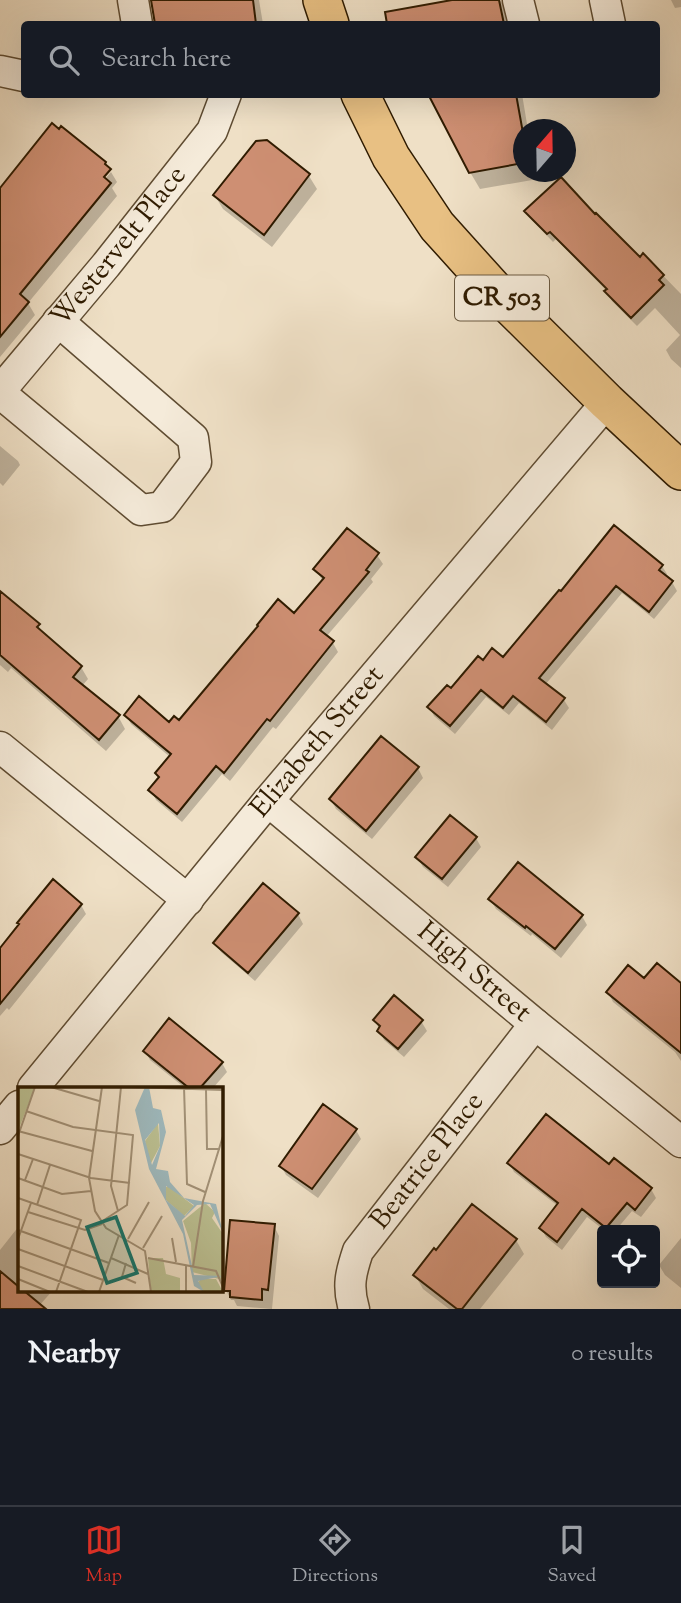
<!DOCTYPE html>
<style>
:root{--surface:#171b24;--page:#242831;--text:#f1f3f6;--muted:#9ea1a6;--line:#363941;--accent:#d93025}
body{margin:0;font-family:"Sorts Mill Goudy",serif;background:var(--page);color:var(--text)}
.controls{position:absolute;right:21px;bottom:21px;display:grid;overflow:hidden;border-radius:7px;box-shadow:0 7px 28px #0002}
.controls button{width:63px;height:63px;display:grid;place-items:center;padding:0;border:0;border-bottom:2px solid var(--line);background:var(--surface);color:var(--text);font:35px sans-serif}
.compass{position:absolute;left:513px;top:119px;width:63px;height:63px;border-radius:50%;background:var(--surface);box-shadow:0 7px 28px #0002;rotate:20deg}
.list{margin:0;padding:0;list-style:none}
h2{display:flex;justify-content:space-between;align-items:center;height:91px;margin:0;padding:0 28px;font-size:30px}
h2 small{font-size:23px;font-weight:400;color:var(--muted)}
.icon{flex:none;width:38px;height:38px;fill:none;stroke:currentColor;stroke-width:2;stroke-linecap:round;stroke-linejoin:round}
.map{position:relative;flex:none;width:681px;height:1309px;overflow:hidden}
.search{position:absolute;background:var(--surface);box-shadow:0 7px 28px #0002;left:21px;right:21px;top:21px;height:77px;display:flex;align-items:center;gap:18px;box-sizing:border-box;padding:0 24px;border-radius:7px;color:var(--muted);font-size:26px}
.sheet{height:196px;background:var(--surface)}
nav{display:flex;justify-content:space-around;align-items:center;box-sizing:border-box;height:98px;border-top:2px solid var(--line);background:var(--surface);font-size:19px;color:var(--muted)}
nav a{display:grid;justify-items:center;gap:4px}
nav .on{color:var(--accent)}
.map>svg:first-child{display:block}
.shadow{fill:#0003}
.building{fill:#ce8f73;stroke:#2f1b00;stroke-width:2}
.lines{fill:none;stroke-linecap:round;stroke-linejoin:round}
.minor-casing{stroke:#5f4c32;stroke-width:33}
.major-casing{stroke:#2f1b00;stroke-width:40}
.minor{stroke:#f5ebda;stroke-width:30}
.major{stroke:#e8c083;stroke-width:37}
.labels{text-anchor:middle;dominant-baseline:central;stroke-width:6;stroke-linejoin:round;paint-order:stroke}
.shield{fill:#f5ebda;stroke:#6a5941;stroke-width:2}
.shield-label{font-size:26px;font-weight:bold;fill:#2f1b00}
.street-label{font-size:28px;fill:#2f1b00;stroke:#f5ebda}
.inset-road{fill:none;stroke:#a29177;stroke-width:2}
.view{fill:#0f766e;fill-opacity:0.15;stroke:#0f766e;stroke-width:3.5}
.inset-edge{fill:none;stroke:#2f1b00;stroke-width:3.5}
</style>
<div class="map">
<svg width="681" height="1309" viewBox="0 0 681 1309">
<rect width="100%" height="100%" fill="#efe0c6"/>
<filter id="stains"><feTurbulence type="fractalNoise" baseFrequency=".00286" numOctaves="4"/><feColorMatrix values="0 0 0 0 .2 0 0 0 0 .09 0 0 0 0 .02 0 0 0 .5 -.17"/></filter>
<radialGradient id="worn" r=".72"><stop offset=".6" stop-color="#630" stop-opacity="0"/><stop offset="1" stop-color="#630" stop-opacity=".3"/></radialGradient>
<!-- shadow -->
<path class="shadow" d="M 153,0 L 259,0 L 263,24 L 156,24 Z
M 462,0 L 500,0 L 507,11 L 509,24 L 421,24 L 418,8 Z
M 671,0 L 681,0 L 681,7 L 675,8 Z
M 433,94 L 522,94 L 528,130 L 524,130 L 524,172 L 536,172 L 538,179 L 480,189 L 470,172 Z
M 266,142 L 309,176 L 317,189 L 272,247 L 223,209 L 215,196 Z
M 105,164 L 108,169 L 97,183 L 100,185 L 111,172 L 117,182 L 112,188 L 117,196 L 28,303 L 35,315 L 0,357 L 0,189 Z
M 526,211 L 640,259 L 643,255 L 681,294 L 681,368 L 671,359 L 666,350 L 680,335 L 655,308 L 637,326 L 612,301 L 607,291 L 556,239 L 553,242 L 532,220 Z
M 0,446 L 18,461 L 20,465 L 3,486 L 0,483 Z
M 377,555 L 383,564 L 371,579 L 373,582 L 326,637 L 333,643 L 338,652 L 276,729 L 273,727 L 230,781 L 222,774 L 182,822 L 156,800 L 151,790 L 160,779 L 157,774 L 170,757 L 131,724 L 126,715 L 169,725 L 179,723 L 294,616 L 323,581 L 315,569 Z
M 662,566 L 667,574 L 665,577 L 672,582 L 677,591 L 654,619 L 622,593 L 545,685 L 564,700 L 569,708 L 552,730 L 519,703 L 509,715 L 486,697 L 455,734 L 434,716 L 430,708 L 483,662 L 503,660 L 559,592 Z
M 0,609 L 38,626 L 44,635 L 81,667 L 88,679 L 82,686 L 118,716 L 125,729 L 106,751 L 11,668 L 8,672 L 0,665 Z
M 418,768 L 423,778 L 372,839 L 336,809 L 331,800 Z
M 476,838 L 481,847 L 448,887 L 423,867 L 417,857 Z
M 490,899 L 582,916 L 587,925 L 561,958 L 532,934 L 531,936 L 496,909 Z
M 81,905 L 86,914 L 9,1010 L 7,1008 L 0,1016 L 0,951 Z
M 298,914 L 303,924 L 255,981 L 221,952 L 215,943 Z
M 644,981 L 681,985 L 681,1061 L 675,1052 L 613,1002 L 608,992 Z
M 375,1020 L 421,1021 L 427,1031 L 404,1057 L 384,1040 Z
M 145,1051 L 222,1063 L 227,1072 L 213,1088 L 185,1088 L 150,1060 Z
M 356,1130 L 361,1139 L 318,1198 L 286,1175 L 281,1166 Z
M 509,1163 L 609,1167 L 651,1189 L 656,1198 L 641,1217 L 632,1211 L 616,1230 L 604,1230 L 587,1217 L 562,1250 L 546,1237 L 541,1228 L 558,1206 L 514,1172 Z
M 473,1206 L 516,1240 L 524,1254 L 480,1309 L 449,1309 L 423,1289 L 415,1275 L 436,1252 Z
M 19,1226 L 19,1290 L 53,1290 L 39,1306 L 41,1309 L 0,1309 L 0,1250 Z
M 274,1226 L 279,1236 L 272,1309 L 237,1306 L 234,1300 L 231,1300 L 226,1290 Z
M 681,1238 L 681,1288 L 665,1275 L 659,1265 Z"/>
<!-- building -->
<path class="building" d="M 151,0 L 253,0 L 256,24 L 155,24 Z
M 452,0 L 499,0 L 504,24 L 387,24 L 385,12 Z
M 428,94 L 516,94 L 523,133 L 523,163 L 469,173 Z
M 52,123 L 59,129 L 61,126 L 106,162 L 105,164 L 111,169 L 104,177 L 111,183 L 20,294 L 29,302 L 0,337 L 0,188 Z
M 267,140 L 310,174 L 264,235 L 213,195 L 256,141 Z
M 561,177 L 595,214 L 596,213 L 640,257 L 643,253 L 664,275 L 659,280 L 664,285 L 631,318 L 604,291 L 607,289 L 550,232 L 547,234 L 524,211 Z
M 614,525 L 663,565 L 659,570 L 673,581 L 649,612 L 616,586 L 539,678 L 565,698 L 546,722 L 513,696 L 503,708 L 481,690 L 450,726 L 427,707 L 447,685 L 451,688 L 478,656 L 483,660 L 492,648 L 503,657 L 559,590 L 561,591 Z
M 347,528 L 379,553 L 366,570 L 369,572 L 320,630 L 334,641 L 270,721 L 267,719 L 224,773 L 216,766 L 177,814 L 148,790 L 159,777 L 155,773 L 171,754 L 124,715 L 139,696 L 169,722 L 174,716 L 179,720 L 258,626 L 257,625 L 278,599 L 294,613 L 324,578 L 313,569 Z
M 0,591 L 40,624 L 37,627 L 82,666 L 73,677 L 120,715 L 99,740 L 0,655 Z
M 381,736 L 419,767 L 366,831 L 329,799 Z
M 450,815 L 477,837 L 442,879 L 415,857 Z
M 518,862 L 583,915 L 555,949 L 526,926 L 525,928 L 488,899 Z
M 53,879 L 82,904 L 0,1004 L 0,948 L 19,924 L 17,923 Z
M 263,883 L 299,913 L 248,973 L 213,943 Z
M 657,963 L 681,983 L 681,1053 L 606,992 L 628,965 L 644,978 Z
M 394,995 L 423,1020 L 398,1049 L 377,1031 L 380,1026 L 373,1020 Z
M 169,1018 L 223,1062 L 200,1088 L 189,1088 L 143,1051 Z
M 323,1104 L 357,1129 L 312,1189 L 279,1166 Z
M 546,1114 L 609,1164 L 614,1158 L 652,1188 L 635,1210 L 627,1203 L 606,1228 L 582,1209 L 557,1242 L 539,1228 L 558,1203 L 507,1163 Z
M 472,1204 L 517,1239 L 462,1309 L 457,1309 L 413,1275 L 434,1248 L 436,1250 Z
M 230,1220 L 275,1224 L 268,1290 L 262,1289 L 262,1300 L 230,1297 L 230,1291 L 224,1291 Z
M 0,1271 L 19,1287 L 19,1290 L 23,1290 L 46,1309 L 0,1309 Z"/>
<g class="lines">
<defs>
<g id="minor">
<path d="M 133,0 L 137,24"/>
<path d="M 518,0 L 524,24"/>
<path d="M 605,0 L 610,24"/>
<path d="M 0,71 L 24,76"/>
<path id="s1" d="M 0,391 L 106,265 L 212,131 L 226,94"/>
<path d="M 0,393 L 141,510 L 162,507 L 196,462 L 193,438 L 58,321"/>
<path d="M 0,747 L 188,900"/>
<path id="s2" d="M 268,801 L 535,1024 L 681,1142"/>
<path id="s3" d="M 33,1088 L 268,801 L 607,402"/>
<path d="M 0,1129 L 19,1106"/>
<path id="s4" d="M 354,1309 C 347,1286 351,1272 358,1251 L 535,1024"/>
</g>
<path id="major" d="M 322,0 L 330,24
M 360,94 L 391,157 L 437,226 L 501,297 L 607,402 L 681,471"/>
</defs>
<!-- minor casing -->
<use href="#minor" class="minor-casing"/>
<!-- major casing -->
<use href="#major" class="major-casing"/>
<!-- minor -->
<use href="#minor" class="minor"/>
<!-- major -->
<use href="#major" class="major"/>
</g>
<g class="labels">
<!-- shield labels -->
<rect class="shield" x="455" y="275.5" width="94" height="45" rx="5"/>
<g class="shield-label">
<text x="502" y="298">CR 503</text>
</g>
<!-- street labels -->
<g class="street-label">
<text stroke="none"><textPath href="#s1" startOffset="187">Westervelt Place</textPath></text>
<text stroke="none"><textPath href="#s3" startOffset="448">Elizabeth Street</textPath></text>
<text stroke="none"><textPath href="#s2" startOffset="268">High Street</textPath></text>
<text stroke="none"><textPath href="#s4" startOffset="173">Beatrice Place</textPath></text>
</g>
</g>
<!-- overview -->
<g transform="translate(18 1087)">
<rect width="205" height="205" fill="#efe0c6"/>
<path d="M 0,0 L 17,0 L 0,44 ZM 140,36 L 142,59 L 132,78 L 127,54 ZM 150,99 L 176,119 L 166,129 L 148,113 L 145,102 ZM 187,116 L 197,125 L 194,131 L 205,147 L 205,193 L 174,185 L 173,156 L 165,134 ZM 130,171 L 145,171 L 148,187 L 162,191 L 162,205 L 133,205 ZM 183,192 L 198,192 L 205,205 L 186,205 L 179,196 Z" fill="#bcc193"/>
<path d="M 127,0 L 131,0 L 135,21 L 143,23 L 148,45 L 138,82 L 150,84 L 152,95 L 166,111 L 198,117 L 205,146 L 192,117 L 179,118 L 164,133 L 176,188 L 205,189 L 180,194 L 186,205 L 176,199 L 165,147 L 131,82 L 117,23 ZM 141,36 L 142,59 L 134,78 L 127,53 ZM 148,99 L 176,118 L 167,129 L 148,113 Z" fill="#9ebabf" fill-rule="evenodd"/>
<path class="inset-road" d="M 33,0 L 81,14M 84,0 L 71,91 L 77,124 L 88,141 L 127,164 L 133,205M 113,0 L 205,3M 166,0 L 169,97 L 187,105M 188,3 L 189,62 L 202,62M 8,24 L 55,40 L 115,48 L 109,118 L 83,135M 0,44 L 74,64M 0,49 L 17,0M 0,67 L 73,91 L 112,96M 0,91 L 44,107 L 73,104M 7,93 L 15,72M 0,111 L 63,133 L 38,205M 19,118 L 32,78M 100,124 L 93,99 L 103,0M 10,125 L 67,143 L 84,137M 0,143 L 91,176M 154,151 L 158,175M 0,152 L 13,116M 110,152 L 131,115M 125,161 L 144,129M 0,162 L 85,193M 93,171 L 130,187M 130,171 L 198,184 L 205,200M 108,176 L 104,190 L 118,196M 0,179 L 70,205M 175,180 L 185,114 L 205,49M 0,192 L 32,205M 81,205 L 101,148M 168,205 L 168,178"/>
<path class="view" d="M 98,130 L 119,186 L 89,196 L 69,140 Z"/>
<rect width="205" height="205" class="inset-edge"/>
</g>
<rect width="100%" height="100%" filter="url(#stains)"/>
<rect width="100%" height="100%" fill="url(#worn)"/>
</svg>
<div class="controls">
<button><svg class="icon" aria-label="locate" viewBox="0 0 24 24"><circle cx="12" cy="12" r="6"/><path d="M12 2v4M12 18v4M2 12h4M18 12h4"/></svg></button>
</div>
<svg class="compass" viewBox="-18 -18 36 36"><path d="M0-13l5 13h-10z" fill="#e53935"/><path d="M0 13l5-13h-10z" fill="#9ea1a6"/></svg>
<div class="search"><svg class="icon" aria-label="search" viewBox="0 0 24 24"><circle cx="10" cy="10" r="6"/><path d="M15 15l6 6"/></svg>Search here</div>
</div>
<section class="sheet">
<h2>Nearby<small>0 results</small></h2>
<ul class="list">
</ul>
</section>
<nav>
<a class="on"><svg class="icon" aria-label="map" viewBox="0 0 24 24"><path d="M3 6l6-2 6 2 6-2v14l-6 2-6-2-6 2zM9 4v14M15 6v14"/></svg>Map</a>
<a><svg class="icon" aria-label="directions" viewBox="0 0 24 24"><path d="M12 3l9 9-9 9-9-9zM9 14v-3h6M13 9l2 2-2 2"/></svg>Directions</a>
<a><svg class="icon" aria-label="saved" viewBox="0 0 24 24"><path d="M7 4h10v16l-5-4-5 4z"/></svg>Saved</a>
</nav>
